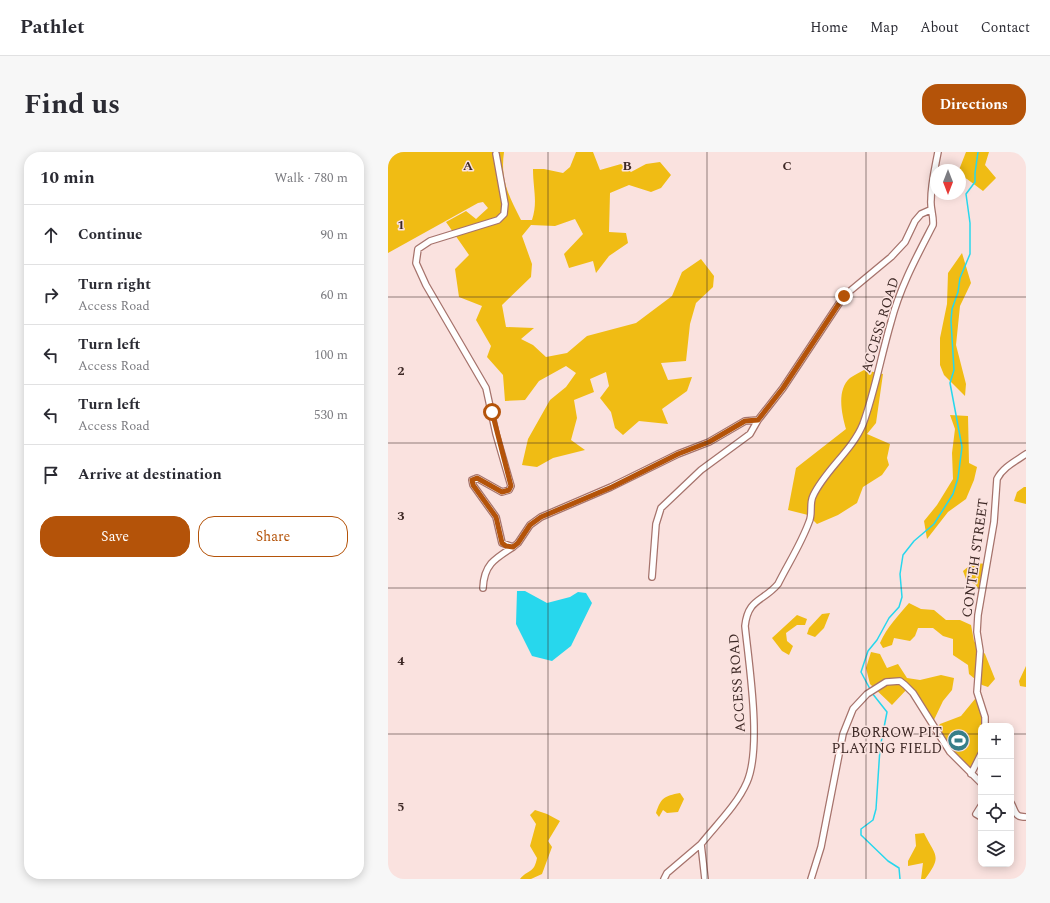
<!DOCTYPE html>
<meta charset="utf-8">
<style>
:root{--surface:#fff;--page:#f7f7f7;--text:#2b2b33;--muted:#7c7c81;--line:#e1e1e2;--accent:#b45309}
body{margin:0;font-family:Spectral,serif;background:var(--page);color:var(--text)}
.controls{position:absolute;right:12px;bottom:12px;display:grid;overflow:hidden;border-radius:8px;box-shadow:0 2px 10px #0003}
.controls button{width:36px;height:36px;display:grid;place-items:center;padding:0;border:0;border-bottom:1px solid var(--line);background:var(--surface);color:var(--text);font:20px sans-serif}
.compass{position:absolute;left:542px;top:12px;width:36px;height:36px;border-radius:50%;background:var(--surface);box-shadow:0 2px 10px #0003;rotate:180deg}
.stop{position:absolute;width:12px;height:12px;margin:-9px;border:3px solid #b45309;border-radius:50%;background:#fff}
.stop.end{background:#b45309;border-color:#fff;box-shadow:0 1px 4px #0008}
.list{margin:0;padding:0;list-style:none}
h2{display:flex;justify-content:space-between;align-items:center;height:52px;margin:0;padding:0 16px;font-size:17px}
h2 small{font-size:13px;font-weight:400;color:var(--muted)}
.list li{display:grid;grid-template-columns:26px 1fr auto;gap:12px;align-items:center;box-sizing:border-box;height:60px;padding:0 16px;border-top:1px solid var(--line)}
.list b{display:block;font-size:15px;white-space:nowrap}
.list p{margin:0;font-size:13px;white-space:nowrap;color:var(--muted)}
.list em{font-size:13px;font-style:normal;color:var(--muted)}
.actions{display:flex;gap:8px;padding:12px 16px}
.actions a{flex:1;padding:9px 0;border:1px solid var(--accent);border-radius:16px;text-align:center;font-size:14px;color:var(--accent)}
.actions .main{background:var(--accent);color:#fff}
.icon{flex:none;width:22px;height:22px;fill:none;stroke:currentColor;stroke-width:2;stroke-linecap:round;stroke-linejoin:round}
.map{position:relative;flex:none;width:638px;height:727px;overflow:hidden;border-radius:16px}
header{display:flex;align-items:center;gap:24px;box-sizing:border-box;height:56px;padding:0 20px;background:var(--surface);border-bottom:1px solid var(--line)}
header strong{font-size:19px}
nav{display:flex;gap:22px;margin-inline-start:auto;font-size:14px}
.intro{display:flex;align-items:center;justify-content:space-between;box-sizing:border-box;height:96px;padding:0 24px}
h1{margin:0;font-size:28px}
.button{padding:10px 18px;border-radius:16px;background:var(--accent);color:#fff;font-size:14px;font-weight:700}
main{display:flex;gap:24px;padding:0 24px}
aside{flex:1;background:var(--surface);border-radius:16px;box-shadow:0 2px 10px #0003}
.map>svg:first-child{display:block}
.green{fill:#f0bc14}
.water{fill:#27d7ed}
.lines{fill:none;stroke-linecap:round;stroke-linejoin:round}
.stream{stroke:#27d7ed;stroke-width:1.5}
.minor-casing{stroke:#a6736c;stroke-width:8}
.minor{stroke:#fff;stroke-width:5.5}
.route{stroke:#b45309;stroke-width:5}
.grid{fill:none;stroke:#3d2825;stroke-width:1;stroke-opacity:0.55}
.labels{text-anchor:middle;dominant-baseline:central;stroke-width:3;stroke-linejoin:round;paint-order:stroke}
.street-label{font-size:14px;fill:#3d2825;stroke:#fae2df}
.poi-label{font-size:14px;fill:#3d2825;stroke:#fae2df;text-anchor:end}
.grid-label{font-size:13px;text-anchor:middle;font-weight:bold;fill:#3d2825;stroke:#fae2df;stroke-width:3;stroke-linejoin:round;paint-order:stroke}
</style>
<header>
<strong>Pathlet</strong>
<nav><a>Home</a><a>Map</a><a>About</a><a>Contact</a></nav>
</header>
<div class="intro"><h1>Find us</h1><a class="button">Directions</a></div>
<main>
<aside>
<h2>10 min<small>Walk · 780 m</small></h2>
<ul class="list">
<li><svg class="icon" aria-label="ahead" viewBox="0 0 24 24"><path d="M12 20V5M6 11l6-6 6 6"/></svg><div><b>Continue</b></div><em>90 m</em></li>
<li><svg class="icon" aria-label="right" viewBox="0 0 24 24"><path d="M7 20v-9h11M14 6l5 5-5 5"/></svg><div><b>Turn right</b><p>Access Road</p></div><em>60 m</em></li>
<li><svg class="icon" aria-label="left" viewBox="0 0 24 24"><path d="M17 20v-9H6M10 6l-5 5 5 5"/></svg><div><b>Turn left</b><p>Access Road</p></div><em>100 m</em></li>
<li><svg class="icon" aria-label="left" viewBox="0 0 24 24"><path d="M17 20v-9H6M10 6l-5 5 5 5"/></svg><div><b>Turn left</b><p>Access Road</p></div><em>530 m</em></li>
<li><svg class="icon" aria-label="arrive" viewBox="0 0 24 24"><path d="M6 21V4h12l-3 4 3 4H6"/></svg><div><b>Arrive at destination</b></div></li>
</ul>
<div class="actions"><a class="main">Save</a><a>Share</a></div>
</aside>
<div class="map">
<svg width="638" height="727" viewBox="0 0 638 727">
<rect width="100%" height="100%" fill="#fae2df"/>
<!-- green -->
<path class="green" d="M 0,0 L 116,0 C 112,28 121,44 133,68 L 144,68 C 150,50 145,37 145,17 L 156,17 L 175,21 L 182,15 L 188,0 L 205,0 L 212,18 L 233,12 L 243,20 L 258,12 L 272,10 L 283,23 L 273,36 L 263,40 L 241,33 L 222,41 L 221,80 L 238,81 L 240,91 L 221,104 L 208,121 L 205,109 L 181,116 L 176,102 L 195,82 L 187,67 L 167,74 L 143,73 L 134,84 L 144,112 L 143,125 L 114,153 L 118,175 L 146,176 L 133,187 L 145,193 L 158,205 L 179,201 L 199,184 L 248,171 L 284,144 L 294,120 L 313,107 L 326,124 L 325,135 L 308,151 L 302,172 L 298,209 L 273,211 L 280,228 L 304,225 L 299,239 L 274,257 L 280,272 L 251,269 L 235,283 L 227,276 L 223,260 L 212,246 L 221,234 L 218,220 L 202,227 L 206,240 L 186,248 L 189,266 L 183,288 L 197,298 L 165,306 L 149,315 L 134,313 L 140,287 L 162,248 L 178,235 L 188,221 L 178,214 L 151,229 L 137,248 L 117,249 L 115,223 L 99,205 L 103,194 L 88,168 L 94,154 L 71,145 L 67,117 L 81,103 L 58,70 L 78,59 L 88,67 L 100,56 L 95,50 L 90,51 L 0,101 Z
M 578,0 L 601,0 L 597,13 L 608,26 L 595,39 L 579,27 L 572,24 L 571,18 Z
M 574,101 L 583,131 L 572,154 L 568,193 L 578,232 L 577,244 L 556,223 L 552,213 L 552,186 L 559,152 L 560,121 Z
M 476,218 L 495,222 L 488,271 L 479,282 L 502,292 L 499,306 L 501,313 L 494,323 L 475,335 L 469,351 L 450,363 L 429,372 L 420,363 L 400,358 L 408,316 L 458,277 C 454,263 448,238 462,226 C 466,223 471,221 476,218 Z
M 562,263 L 580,264 L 581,311 L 589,315 L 586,328 L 578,347 L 560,360 L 539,387 L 536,369 L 549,353 L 565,327 L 564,301 L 567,277 Z
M 636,335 L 638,335 L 638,352 L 626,349 L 629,340 Z
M 588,411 L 598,412 L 593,440 L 587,432 L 578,427 L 575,419 L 581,414 Z
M 521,451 L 533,457 L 546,458 L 558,468 L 572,468 L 583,473 L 586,489 L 597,502 L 607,527 L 600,535 L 594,533 L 581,522 L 580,513 L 565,503 L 565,487 L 555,484 L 545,476 L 530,476 L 527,484 L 522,489 L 506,486 L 504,493 L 495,496 L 492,491 C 499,475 510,464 521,451 Z
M 442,461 L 436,476 L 427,485 L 419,482 L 421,476 L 434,462 Z
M 409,463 L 419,467 L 417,473 L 409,473 L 398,481 L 399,489 L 405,494 L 401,503 L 394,499 L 384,486 Z
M 483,500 L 492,502 L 499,516 L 510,512 L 519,526 L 532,528 L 553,523 L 566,526 L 564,538 L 555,549 L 544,572 L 520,536 L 504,553 L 482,532 L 478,516 Z
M 638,514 L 638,535 L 632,534 L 631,529 Z
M 591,546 L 597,574 L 593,574 L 593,602 L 583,622 L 548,577 L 552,572 L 573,564 L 587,547 Z
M 292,641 L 296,647 L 290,660 L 279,661 L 275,658 L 271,665 L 268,661 C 273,646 276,644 292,641 Z
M 147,658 L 159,662 L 172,669 L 160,689 L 164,695 L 154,722 L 143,727 L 132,727 C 140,717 146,722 149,706 L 142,694 L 148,672 L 142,663 Z
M 536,681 C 547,704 555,703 537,727 L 533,727 L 535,711 L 520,714 L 520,709 L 528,694 L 527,682 Z"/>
<!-- water -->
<path class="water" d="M 129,439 L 137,439 L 159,451 L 182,445 L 190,440 L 198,441 L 204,451 L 183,494 L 164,509 L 144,504 L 128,472 Z"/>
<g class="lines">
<!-- stream -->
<path class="stream" d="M 482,537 L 473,520 L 480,499 L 489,488 L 501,466 L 511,455 L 514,445 L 512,422 L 515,403 L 526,389 L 546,372 L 565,342 L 570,326 L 574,295 L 562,231 L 566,218 L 563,169 L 564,157 L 570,140 L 572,126 L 582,102 L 582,71 L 578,42 L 587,30 L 587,21 L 590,0
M 484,541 L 499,560 L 492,596 L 488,657 L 485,668 L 473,677 L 473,683 L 500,709 L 511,716 L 512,727"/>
<defs>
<path id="minor" d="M 108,2 L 117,52 L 116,62 L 110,68 L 42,89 L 30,97 L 28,111 L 38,133 L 98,236 L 108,282 L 123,334 L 121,338 L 114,340 L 89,326 L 84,328 L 85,333 L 108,365 L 114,391 L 125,395 L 130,391 L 142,373 L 153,365 L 223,335 L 290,302 L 321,290 L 357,269 L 370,268 L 395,236 L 456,144 L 503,105 L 517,90 L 527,69 L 533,62 L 542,58
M 264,425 L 268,372 L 273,356 L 313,318 L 362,282 L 370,268
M 95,436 C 96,413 106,407 125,395
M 597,574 L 597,565 L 589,540 L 592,499 L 589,480 L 590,463 L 606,370 L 609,327 C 615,315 628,309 638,302
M 583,622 L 593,602
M 623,651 C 628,660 626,665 638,665
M 593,654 L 588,662 L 593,665
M 276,727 L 279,721 L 313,692
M 317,727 L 313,692 C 329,672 349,653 359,630 C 374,595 361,513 357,474 C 360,446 375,450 390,432 C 400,412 413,392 421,370 C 425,362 421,352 425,344 C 437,318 464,299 475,272 C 487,239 493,204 503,170 C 512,135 529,104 545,73 C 546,64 542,56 543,48 C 543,32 547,16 550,0
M 423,727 L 433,695 L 455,582 L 465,557 L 479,542 L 498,530 L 512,529 L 517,533 L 525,541 L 562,600 L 593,631"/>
</defs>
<!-- minor casing -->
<use href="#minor" class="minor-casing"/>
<!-- minor -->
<use href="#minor" class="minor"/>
</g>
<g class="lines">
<!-- route -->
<path class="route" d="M 104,260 L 123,334 L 121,338 L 114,340 L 89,326 L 84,328 L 85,333 L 108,365 L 114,391 L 118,394 L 125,395 L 130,391 L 142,373 L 153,365 L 224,335 L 290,302 L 321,290 L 357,269 L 370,268 L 395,236 L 456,144"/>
</g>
<!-- grid -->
<path class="grid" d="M 160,0 L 160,727M 319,0 L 319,727M 478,0 L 478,727M 0,145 L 638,145M 0,291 L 638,291M 0,436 L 638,436M 0,582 L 593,582M 623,582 L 638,582"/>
<!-- icons -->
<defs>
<symbol id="stadium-disc" viewBox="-11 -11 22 22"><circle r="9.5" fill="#377e89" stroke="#fae2df"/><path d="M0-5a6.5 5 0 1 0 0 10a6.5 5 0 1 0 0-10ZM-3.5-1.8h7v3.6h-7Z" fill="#fff"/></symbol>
</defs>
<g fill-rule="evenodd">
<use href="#stadium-disc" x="558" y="576" width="25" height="25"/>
</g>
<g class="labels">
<!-- street labels -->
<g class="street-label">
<text transform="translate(492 173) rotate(-73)">ACCESS ROAD</text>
<text transform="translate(587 406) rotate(-82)">CONTEH STREET</text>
<text transform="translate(349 531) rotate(-94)">ACCESS ROAD</text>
</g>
<!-- poi labels -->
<g class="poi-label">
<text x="554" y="580">BORROW PIT<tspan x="554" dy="16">PLAYING FIELD</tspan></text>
</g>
</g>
<g class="grid-label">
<text x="80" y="18">A</text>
<text x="239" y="18">B</text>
<text x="399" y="18">C</text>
<text x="13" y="77">1</text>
<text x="13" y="223">2</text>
<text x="13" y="368">3</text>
<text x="13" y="513">4</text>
<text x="13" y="659">5</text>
</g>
</svg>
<div class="controls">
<button>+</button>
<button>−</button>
<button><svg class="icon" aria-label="locate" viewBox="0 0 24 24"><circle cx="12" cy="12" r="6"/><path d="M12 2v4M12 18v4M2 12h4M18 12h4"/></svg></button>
<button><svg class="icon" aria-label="layers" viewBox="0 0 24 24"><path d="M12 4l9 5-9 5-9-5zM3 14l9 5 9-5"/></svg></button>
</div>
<svg class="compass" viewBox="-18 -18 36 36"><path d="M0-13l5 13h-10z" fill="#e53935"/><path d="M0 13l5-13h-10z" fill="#7c7c81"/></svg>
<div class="stop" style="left:104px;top:260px"></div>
<div class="stop end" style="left:456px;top:144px"></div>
</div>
</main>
